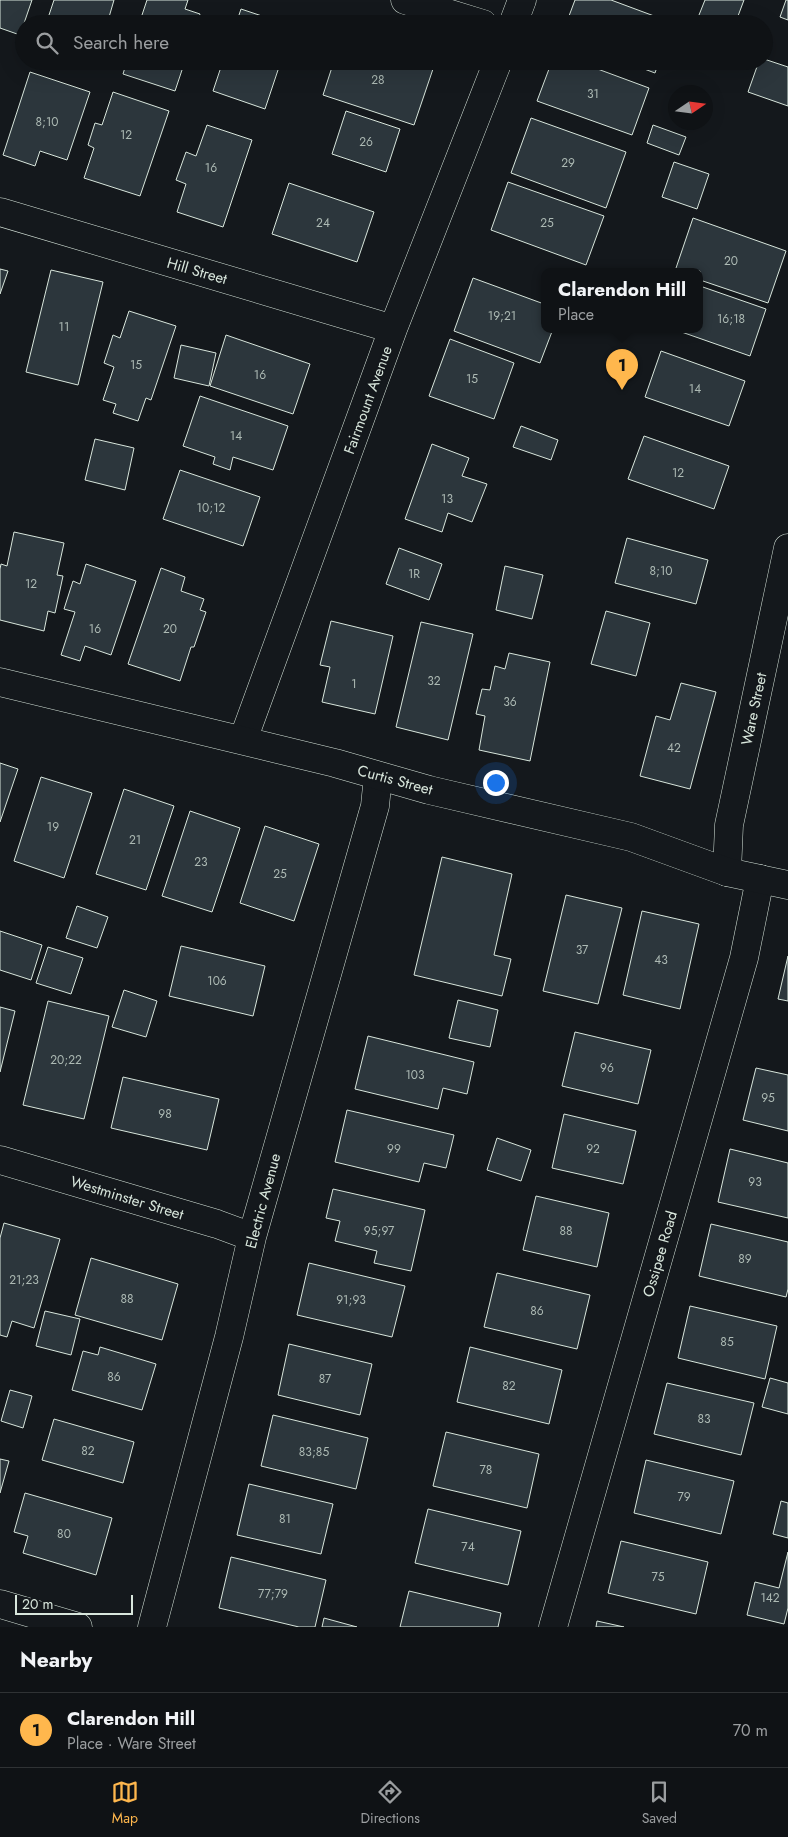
<!DOCTYPE html>
<meta charset="utf-8">
<style>
:root{--surface:#0f1215;--page:#181b1e;--text:#f1f3f6;--muted:#9b9ea0;--line:#2f3234;--accent:#ffb74d}
body{margin:0;font-family:Jost,sans-serif;background:var(--page);color:var(--text)}
.compass{position:absolute;left:668px;top:85px;width:45px;height:45px;border-radius:50%;background:var(--surface);box-shadow:0 5px 20px #0002;rotate:77deg}
.scale{position:absolute;left:15px;bottom:12px;width:118px;box-sizing:border-box;padding-left:5px;border:2px solid #d8e6dc;border-top:0;font-size:14px;line-height:18px;white-space:nowrap;color:#d8e6dc;-webkit-text-stroke:4px #14181c;paint-order:stroke}
.you{position:absolute;left:495px;top:782px;width:18px;height:18px;margin:-12px;border:4px solid #fff;border-radius:50%;background:#1a73e8;box-shadow:0 0 0 8px #1a73e833}
.badge{display:grid;place-items:center;width:32px;height:32px;border-radius:50%;background:var(--accent);color:#111;font-size:16px;font-weight:700}
.pin{position:absolute;translate:-50% -41px;filter:drop-shadow(0 1px 2px #0008)}
.pin::after{content:'';position:absolute;top:26px;width:18px;height:15px;background:inherit;clip-path:polygon(0 0,100% 0,50% 100%)}
.popup{position:absolute;left:541px;top:268px;width:162px;height:65px;box-sizing:border-box;display:grid;place-content:center;border-radius:10px;background:var(--surface);filter:drop-shadow(0 1px 4px #0005);font-size:16px;white-space:nowrap;color:var(--muted)}
.popup b{font-size:19px;color:var(--text)}
.popup::after{content:'';position:absolute;left:50%;top:100%;margin-left:-10px;border:10px solid transparent;border-top-color:var(--surface)}
.list{margin:0;padding:0;list-style:none}
h2{display:flex;justify-content:space-between;align-items:center;height:65px;margin:0;padding:0 20px;font-size:21px}
h2 small{font-size:16px;font-weight:400;color:var(--muted)}
.list li{display:grid;grid-template-columns:32px 1fr auto;gap:15px;align-items:center;box-sizing:border-box;height:75px;padding:0 20px;border-top:1px solid var(--line)}
.list b{display:block;font-size:19px;white-space:nowrap}
.list p{margin:0;font-size:16px;white-space:nowrap;color:var(--muted)}
.list em{font-size:16px;font-style:normal;color:var(--muted)}
.icon{flex:none;width:28px;height:28px;fill:none;stroke:currentColor;stroke-width:2;stroke-linecap:round;stroke-linejoin:round}
.map{position:relative;flex:none;width:788px;height:1627px;overflow:hidden}
.search{position:absolute;background:var(--surface);box-shadow:0 5px 20px #0002;left:15px;right:15px;top:15px;height:55px;display:flex;align-items:center;gap:12px;box-sizing:border-box;padding:0 18px;border-radius:28px;color:var(--muted);font-size:19px}
.sheet{height:140px;background:var(--surface)}
nav{display:flex;justify-content:space-around;align-items:center;box-sizing:border-box;height:70px;border-top:1px solid var(--line);background:var(--surface);font-size:14px;color:var(--muted)}
nav a{display:grid;justify-items:center;gap:2px}
nav .on{color:var(--accent)}
.map>svg:first-child{display:block}
.building{fill:#2c363c;stroke:#d8e6dc}
.lines{fill:none;stroke-linecap:round;stroke-linejoin:round}
.street-casing{stroke:#d8e6dc;stroke-width:29}
.secondary-casing{stroke:#d8e6dc;stroke-width:29}
.street{stroke:#14181c;stroke-width:28}
.secondary{stroke:#14181c;stroke-width:28}
.labels{text-anchor:middle;dominant-baseline:central;stroke-width:4;stroke-linejoin:round;paint-order:stroke}
.number-label{font-size:12px;fill:#adbab4}
.street-label{font-size:15px;fill:#d8e6dc;stroke:#14181c}
</style>
<div class="map">
<svg width="788" height="1627" viewBox="0 0 788 1627">
<rect width="100%" height="100%" fill="#14181c"/>
<!-- building -->
<path class="building" d="M 0,0 L 32,0 L 20,35 L 0,28 Z
M 54,0 L 114,0 L 107,24 L 46,24 Z
M 147,0 L 188,0 L 185,9 L 200,14 L 197,24 L 139,24 Z
M 575,0 L 611,0 L 673,23 L 566,24 Z
M 705,0 L 744,0 L 735,24 L 707,24 L 697,20 Z
M 786,0 L 788,0 L 788,20 L 780,17 Z
M 241,9 L 277,21 L 276,24 L 236,24 Z
M 764,59 L 788,67 L 788,106 L 748,92 L 759,61 L 764,61 Z
M 76,61 L 94,61 L 92,67 Z
M 127,61 L 185,61 L 175,91 L 123,74 Z
M 223,61 L 281,61 L 265,109 L 213,91 Z
M 334,61 L 420,61 L 434,66 L 414,125 L 323,95 Z
M 552,61 L 576,61 L 649,88 L 632,135 L 537,101 Z
M 623,61 L 659,61 L 655,73 Z
M 30,72 L 90,92 L 67,160 L 40,151 L 35,166 L 3,155 Z
M 113,92 L 169,111 L 140,196 L 84,178 L 94,148 L 88,145 L 95,123 L 102,125 Z
M 346,111 L 400,129 L 386,172 L 332,154 Z
M 531,118 L 626,152 L 606,208 L 511,173 Z
M 207,125 L 252,140 L 223,227 L 177,212 L 186,184 L 176,180 L 186,152 L 196,156 Z
M 653,125 L 686,137 L 679,155 L 647,143 Z
M 674,162 L 709,174 L 697,209 L 662,197 Z
M 508,182 L 604,216 L 586,265 L 491,230 Z
M 289,183 L 374,212 L 357,262 L 272,234 Z
M 693,218 L 786,251 L 768,303 L 700,280 L 700,271 L 675,271 Z
M 0,269 L 8,271 L 0,294 Z
M 51,270 L 103,282 L 78,385 L 26,372 Z
M 473,278 L 544,304 L 544,329 L 553,329 L 540,363 L 454,331 Z
M 700,286 L 766,309 L 750,356 L 673,329 L 700,329 Z
M 129,311 L 176,326 L 151,400 L 146,398 L 138,421 L 113,413 L 116,404 L 103,400 L 114,367 L 104,363 L 113,335 L 120,338 Z
M 226,335 L 310,364 L 293,414 L 210,386 Z
M 450,339 L 514,363 L 494,419 L 429,396 Z
M 181,345 L 216,353 L 209,386 L 174,378 Z
M 661,351 L 745,381 L 729,426 L 645,397 Z
M 200,396 L 288,426 L 273,470 L 233,457 L 230,470 L 213,464 L 215,457 L 183,446 Z
M 521,426 L 558,440 L 551,460 L 513,447 Z
M 644,436 L 729,466 L 714,509 L 628,479 Z
M 95,439 L 134,448 L 125,490 L 85,480 Z
M 432,444 L 469,458 L 462,476 L 487,484 L 472,522 L 448,513 L 442,532 L 405,519 Z
M 180,470 L 260,497 L 243,546 L 163,519 Z
M 14,532 L 64,543 L 57,575 L 63,576 L 55,613 L 48,611 L 44,631 L 0,620 L 0,569 L 1,564 L 7,566 Z
M 627,538 L 708,560 L 696,604 L 615,583 Z
M 399,548 L 442,564 L 429,600 L 386,584 Z
M 86,564 L 136,581 L 111,655 L 85,646 L 80,661 L 61,655 L 75,612 L 64,609 L 73,581 L 80,584 Z
M 505,566 L 543,575 L 532,619 L 496,610 Z
M 161,568 L 185,577 L 181,591 L 204,599 L 200,610 L 206,612 L 194,647 L 191,647 L 180,681 L 128,664 Z
M 606,611 L 650,623 L 636,676 L 591,664 Z
M 331,621 L 393,636 L 375,714 L 322,702 L 330,667 L 320,665 Z
M 421,622 L 473,634 L 448,740 L 396,727 Z
M 509,653 L 550,662 L 530,761 L 479,750 L 485,716 L 476,714 L 482,689 L 490,690 L 495,666 L 505,669 Z
M 681,683 L 716,692 L 690,789 L 640,776 L 656,716 L 670,720 Z
M 0,763 L 18,769 L 0,822 Z
M 41,777 L 92,793 L 64,878 L 14,861 Z
M 124,789 L 174,806 L 146,890 L 96,874 Z
M 190,811 L 240,828 L 212,912 L 162,896 Z
M 265,826 L 319,844 L 294,921 L 240,903 Z
M 442,857 L 512,874 L 494,955 L 511,959 L 502,996 L 414,975 Z
M 566,895 L 622,908 L 598,1004 L 543,991 Z
M 77,906 L 108,917 L 97,948 L 66,938 Z
M 642,911 L 699,924 L 680,1009 L 623,995 Z
M 0,931 L 42,945 L 31,980 L 0,970 Z
M 181,946 L 265,966 L 253,1016 L 169,996 Z
M 48,947 L 83,958 L 71,994 L 36,983 Z
M 788,956 L 788,1001 L 778,999 Z
M 124,990 L 157,1001 L 146,1037 L 112,1027 Z
M 458,1000 L 498,1010 L 490,1047 L 449,1038 Z
M 48,1001 L 109,1016 L 84,1119 L 23,1105 Z
M 0,1007 L 15,1011 L 0,1072 Z
M 575,1032 L 651,1050 L 638,1104 L 562,1086 Z
M 368,1036 L 474,1062 L 467,1094 L 443,1088 L 438,1109 L 355,1089 Z
M 756,1068 L 788,1075 L 788,1131 L 743,1120 Z
M 123,1077 L 219,1099 L 207,1150 L 111,1128 Z
M 347,1110 L 454,1135 L 446,1168 L 424,1163 L 419,1182 L 335,1162 Z
M 564,1114 L 636,1131 L 623,1184 L 552,1168 Z
M 497,1138 L 531,1150 L 521,1181 L 487,1170 Z
M 730,1149 L 788,1163 L 788,1218 L 718,1202 Z
M 333,1189 L 425,1210 L 411,1271 L 374,1263 L 377,1251 L 335,1241 L 340,1221 L 326,1218 Z
M 536,1196 L 609,1213 L 597,1267 L 523,1250 Z
M 4,1223 L 60,1239 L 34,1328 L 12,1321 L 7,1337 L 0,1335 L 0,1238 Z
M 711,1224 L 788,1242 L 788,1289 L 786,1297 L 699,1276 Z
M 91,1258 L 178,1284 L 162,1340 L 75,1315 Z
M 309,1263 L 405,1286 L 392,1337 L 297,1315 Z
M 497,1273 L 590,1295 L 577,1349 L 484,1327 Z
M 690,1306 L 777,1326 L 765,1379 L 678,1358 Z
M 45,1311 L 80,1319 L 71,1355 L 36,1346 Z
M 289,1344 L 372,1364 L 360,1415 L 278,1395 Z
M 100,1347 L 156,1364 L 142,1410 L 72,1390 L 83,1351 L 98,1355 Z
M 470,1347 L 562,1370 L 549,1424 L 457,1402 Z
M 770,1378 L 788,1383 L 788,1414 L 762,1407 Z
M 667,1383 L 754,1403 L 741,1455 L 654,1434 Z
M 10,1390 L 32,1396 L 23,1428 L 1,1421 Z
M 273,1415 L 368,1438 L 356,1489 L 261,1466 Z
M 54,1419 L 134,1442 L 123,1483 L 42,1460 Z
M 446,1432 L 539,1454 L 527,1508 L 433,1486 Z
M 0,1459 L 9,1461 L 0,1493 Z
M 646,1460 L 734,1481 L 721,1534 L 634,1513 Z
M 249,1484 L 333,1504 L 321,1554 L 237,1535 Z
M 25,1493 L 112,1518 L 96,1575 L 23,1553 L 28,1536 L 14,1532 Z
M 781,1501 L 788,1503 L 788,1538 L 773,1534 Z
M 428,1509 L 521,1531 L 508,1585 L 415,1563 Z
M 621,1541 L 708,1562 L 696,1614 L 608,1593 Z
M 788,1552 L 788,1608 L 784,1624 L 747,1615 L 755,1582 L 779,1588 Z
M 231,1557 L 326,1580 L 315,1627 L 299,1627 L 219,1608 Z
M 409,1591 L 501,1613 L 498,1627 L 400,1627 Z
M 324,1618 L 357,1627 L 322,1627 Z
M 597,1621 L 624,1627 L 596,1627 Z"/>
<g class="lines">
<defs>
<path id="street" d="M 405,0 L 483,24
M 513,24 L 522,0
M 0,212 L 393,329
M 243,740 L 393,329 L 498,61
M 727,872 L 729,825 L 788,548
M 0,1160 L 217,1224 L 252,1237
M 0,1604 L 78,1627
M 152,1627 L 229,1337 L 252,1237 L 375,806 L 378,776
M 553,1627 L 744,958 L 760,879"/>
<path id="secondary" d="M 0,682 L 335,763 L 429,790 L 631,837 L 727,872 L 788,885"/>
</defs>
<!-- street casing -->
<use href="#street" class="street-casing"/>
<!-- secondary casing -->
<use href="#secondary" class="secondary-casing"/>
<!-- street -->
<use href="#street" class="street"/>
<!-- secondary -->
<use href="#secondary" class="secondary"/>
</g>
<g class="labels">
<!-- number labels -->
<g class="number-label">
<text x="378" y="80">28</text>
<text x="593" y="94">31</text>
<text x="47" y="122">8;10</text>
<text x="126" y="135">12</text>
<text x="366" y="142">26</text>
<text x="568" y="163">29</text>
<text x="211" y="168">16</text>
<text x="323" y="223">24</text>
<text x="547" y="223">25</text>
<text x="731" y="261">20</text>
<text x="502" y="316">19;21</text>
<text x="731" y="319">16;18</text>
<text x="64" y="327">11</text>
<text x="136" y="365">15</text>
<text x="260" y="375">16</text>
<text x="472" y="379">15</text>
<text x="695" y="389">14</text>
<text x="236" y="436">14</text>
<text x="678" y="473">12</text>
<text x="447" y="499">13</text>
<text x="211" y="508">10;12</text>
<text x="661" y="571">8;10</text>
<text x="414" y="574">1R</text>
<text x="31" y="584">12</text>
<text x="95" y="629">16</text>
<text x="170" y="629">20</text>
<text x="434" y="681">32</text>
<text x="354" y="684">1</text>
<text x="510" y="702">36</text>
<text x="674" y="748">42</text>
<text x="53" y="827">19</text>
<text x="135" y="840">21</text>
<text x="201" y="862">23</text>
<text x="280" y="874">25</text>
<text x="582" y="950">37</text>
<text x="661" y="960">43</text>
<text x="217" y="981">106</text>
<text x="66" y="1060">20;22</text>
<text x="607" y="1068">96</text>
<text x="415" y="1075">103</text>
<text x="768" y="1098">95</text>
<text x="165" y="1114">98</text>
<text x="394" y="1149">99</text>
<text x="593" y="1149">92</text>
<text x="755" y="1182">93</text>
<text x="379" y="1231">95;97</text>
<text x="566" y="1231">88</text>
<text x="745" y="1259">89</text>
<text x="24" y="1280">21;23</text>
<text x="127" y="1299">88</text>
<text x="351" y="1300">91;93</text>
<text x="537" y="1311">86</text>
<text x="727" y="1342">85</text>
<text x="114" y="1377">86</text>
<text x="325" y="1379">87</text>
<text x="509" y="1386">82</text>
<text x="704" y="1419">83</text>
<text x="88" y="1451">82</text>
<text x="314" y="1452">83;85</text>
<text x="486" y="1470">78</text>
<text x="684" y="1497">79</text>
<text x="285" y="1519">81</text>
<text x="64" y="1534">80</text>
<text x="468" y="1547">74</text>
<text x="658" y="1577">75</text>
<text x="273" y="1594">77;79</text>
<text x="770" y="1598">142</text>
</g>
<!-- street labels -->
<g class="street-label">
<text transform="translate(197 271) rotate(16)">Hill Street</text>
<text transform="translate(368 400) rotate(-70)">Fairmount Avenue</text>
<text transform="translate(754 709) rotate(-78)">Ware Street</text>
<text transform="translate(395 780) rotate(15)">Curtis Street</text>
<text transform="translate(127 1198) rotate(17)">Westminster Street</text>
<text transform="translate(263 1201) rotate(-75)">Electric Avenue</text>
<text transform="translate(660 1254) rotate(-74)">Ossipee Road</text>
</g>
</g>
</svg>
<svg class="compass" viewBox="-18 -18 36 36"><path d="M0-13l5 13h-10z" fill="#e53935"/><path d="M0 13l5-13h-10z" fill="#9b9ea0"/></svg>
<div class="scale">20 m</div>
<div class="you"></div>
<div class="pin badge" style="left:622px;top:390px">1</div>
<div class="popup"><b>Clarendon Hill</b>Place</div>
<div class="search"><svg class="icon" aria-label="search" viewBox="0 0 24 24"><circle cx="10" cy="10" r="6"/><path d="M15 15l6 6"/></svg>Search here</div>
</div>
<section class="sheet">
<h2>Nearby<small></small></h2>
<ul class="list">
<li><span class="badge">1</span><div><b>Clarendon Hill</b><p>Place · Ware Street</p></div><em>70 m</em></li>
</ul>
</section>
<nav>
<a class="on"><svg class="icon" aria-label="map" viewBox="0 0 24 24"><path d="M3 6l6-2 6 2 6-2v14l-6 2-6-2-6 2zM9 4v14M15 6v14"/></svg>Map</a>
<a><svg class="icon" aria-label="directions" viewBox="0 0 24 24"><path d="M12 3l9 9-9 9-9-9zM9 14v-3h6M13 9l2 2-2 2"/></svg>Directions</a>
<a><svg class="icon" aria-label="saved" viewBox="0 0 24 24"><path d="M7 4h10v16l-5-4-5 4z"/></svg>Saved</a>
</nav>
